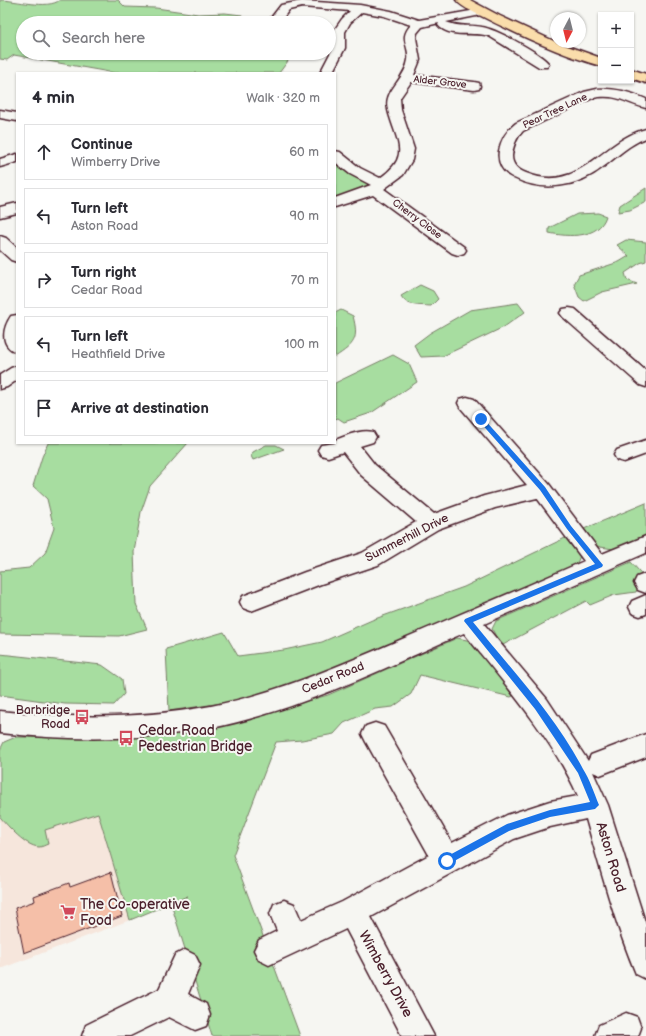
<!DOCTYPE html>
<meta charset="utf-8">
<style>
:root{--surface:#fff;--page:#f2f2f3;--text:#2b2b33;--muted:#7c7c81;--line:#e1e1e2}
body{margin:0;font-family:"Balsamiq Sans",sans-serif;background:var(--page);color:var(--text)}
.controls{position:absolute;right:12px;top:12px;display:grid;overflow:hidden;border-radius:0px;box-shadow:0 1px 3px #0004}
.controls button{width:36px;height:36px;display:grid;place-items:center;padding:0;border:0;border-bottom:1px solid var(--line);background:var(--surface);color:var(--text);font:20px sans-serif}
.compass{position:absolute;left:550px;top:12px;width:36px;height:36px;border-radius:50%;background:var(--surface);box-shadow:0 1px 3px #0004;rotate:187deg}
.stop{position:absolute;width:12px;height:12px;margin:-9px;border:3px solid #1a73e8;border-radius:50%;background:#fff}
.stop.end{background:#1a73e8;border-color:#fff;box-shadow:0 1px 4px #0008}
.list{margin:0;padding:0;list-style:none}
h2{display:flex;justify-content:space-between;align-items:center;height:52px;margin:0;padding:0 16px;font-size:17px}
h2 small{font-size:13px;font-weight:400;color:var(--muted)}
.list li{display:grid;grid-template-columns:26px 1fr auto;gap:12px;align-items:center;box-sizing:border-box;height:56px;margin:0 8px 8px;padding:0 8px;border:1px solid var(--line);border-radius:0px}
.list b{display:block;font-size:15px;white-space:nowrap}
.list p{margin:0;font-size:13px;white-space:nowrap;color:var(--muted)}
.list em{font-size:13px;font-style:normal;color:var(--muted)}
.icon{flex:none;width:22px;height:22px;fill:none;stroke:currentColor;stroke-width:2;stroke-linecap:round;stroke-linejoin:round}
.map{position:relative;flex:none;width:646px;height:1036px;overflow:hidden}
.search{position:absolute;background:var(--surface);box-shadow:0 1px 3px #0004;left:16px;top:16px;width:320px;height:44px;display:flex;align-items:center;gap:10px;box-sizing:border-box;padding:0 14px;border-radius:22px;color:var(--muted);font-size:15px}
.panel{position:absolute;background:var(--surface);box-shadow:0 1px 3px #0004;left:16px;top:72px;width:320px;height:372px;border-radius:0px}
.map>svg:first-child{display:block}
.built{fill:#f6e6dc}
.green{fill:#a7dda0;stroke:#787e66}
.building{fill:#f5bfa8;stroke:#4a1f2b}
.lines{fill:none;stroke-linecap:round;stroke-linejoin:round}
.minor-casing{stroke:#4a1f2b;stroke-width:3}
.major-casing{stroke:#4a1f2b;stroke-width:3}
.minor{fill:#f6f6f2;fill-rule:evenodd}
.major{fill:#faddab;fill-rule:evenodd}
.route{fill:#1a73e8}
.labels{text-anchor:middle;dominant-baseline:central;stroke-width:4;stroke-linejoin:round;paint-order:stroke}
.far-street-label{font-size:10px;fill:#4a1f2b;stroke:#f6f6f2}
.street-label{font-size:12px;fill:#4a1f2b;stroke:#f6f6f2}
.poi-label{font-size:12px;fill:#4a1f2b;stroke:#f6f6f2;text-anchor:end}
.near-poi-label{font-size:14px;fill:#4a1f2b;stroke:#f6f6f2;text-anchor:start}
.near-street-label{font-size:14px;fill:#4a1f2b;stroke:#f6f6f2}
</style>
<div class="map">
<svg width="646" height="1036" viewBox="0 0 646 1036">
<rect width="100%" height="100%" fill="#f6f6f2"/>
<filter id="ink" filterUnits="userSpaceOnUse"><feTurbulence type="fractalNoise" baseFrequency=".025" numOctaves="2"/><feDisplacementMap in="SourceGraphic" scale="8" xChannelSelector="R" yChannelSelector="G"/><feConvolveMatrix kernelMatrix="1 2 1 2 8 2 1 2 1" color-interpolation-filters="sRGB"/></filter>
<g filter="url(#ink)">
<!-- built -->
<path class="built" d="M 98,813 L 130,920 L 0,969 L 0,817 L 20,838 L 33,845 L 45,830 Z"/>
<!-- green -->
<path class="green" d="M 0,0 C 15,0 48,10 60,0 L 118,0 L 125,7 L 156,8 L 198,14 L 225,13 L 242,15 L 236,23 L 23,23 L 23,53 L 294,53 L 279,73 L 115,73 L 14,55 L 7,60 L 0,59 Z
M 335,157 L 371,182 C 362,192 347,194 335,197 Z
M 646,188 L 646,202 L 630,210 L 618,212 L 620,205 Z
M 598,213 L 606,216 C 599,239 568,237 549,233 L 549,228 L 577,214 Z
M 626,240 L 646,242 L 646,261 L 640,263 L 625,273 L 627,280 L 637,284 L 602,292 L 584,301 L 579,297 L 574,284 L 579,275 L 619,262 L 629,256 L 617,245 Z
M 420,285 L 433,291 L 438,299 L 431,306 C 419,305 407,307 401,296 Z
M 518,303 L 525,312 L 504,327 L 443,356 L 421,357 L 414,345 L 430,333 L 470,310 Z
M 341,310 L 353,316 C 359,339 355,344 335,357 L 335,313 Z
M 393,355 L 409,364 L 417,382 L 371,413 L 344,422 L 338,418 L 335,419 L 335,383 Z
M 48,443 L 188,443 L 150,486 L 141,512 L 134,552 L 136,604 L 147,629 L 119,636 L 0,634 L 0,571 L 29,568 L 45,553 L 54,528 L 47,499 L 33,486 L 42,457 Z
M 266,445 L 276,445 L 284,449 L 253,460 L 251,456 L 253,452 Z
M 646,503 L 646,535 L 614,549 L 600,547 L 587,542 L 579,531 Z
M 565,538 L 580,556 L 577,563 L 567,570 L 467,612 L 389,647 L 276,690 L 235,701 L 169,711 L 166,649 L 224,632 L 238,656 L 284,650 L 322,642 L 372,620 L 464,587 Z
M 631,562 L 646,579 L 639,585 L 636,592 L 614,595 L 590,605 L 586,601 L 501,646 L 492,629 L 496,621 Z
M 457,638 L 467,640 L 477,646 L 513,696 L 511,697 L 420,675 L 411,694 L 393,707 L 375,709 L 344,723 L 334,734 L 302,740 L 276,742 L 233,855 L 300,1036 L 212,1036 L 171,904 L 188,896 L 130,920 L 98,813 L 45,830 L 48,844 C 45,845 42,847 39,847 C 25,846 9,827 0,817 L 0,750 L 4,742 L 16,737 L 122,738 L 170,734 L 246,718 L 328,695 Z
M 0,654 L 102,665 L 122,679 L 124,694 L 114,705 L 65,704 L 0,695 Z"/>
<!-- building -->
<path class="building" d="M 111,872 L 122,916 L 24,953 L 15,908 L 35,901 L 34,896 L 69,883 L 70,887 Z"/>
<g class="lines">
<defs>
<path id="minor" d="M 302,1 L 360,5 L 391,11 L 419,20 L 482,9 L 486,10 L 488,12 L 486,14 L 446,22 C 462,28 468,24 482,27 C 496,29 542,54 549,64 L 547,67 L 539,67 L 489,36 C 475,31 449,39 438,25 L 439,23 L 422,27 L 417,33 L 416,38 L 420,60 L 414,75 L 474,82 L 479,83 L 480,86 L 479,89 L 474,90 L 411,82 L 400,98 L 401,110 L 414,149 L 412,160 L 403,175 L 384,189 L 464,247 L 466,250 L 464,253 L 458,255 L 452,253 L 373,195 L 335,207 L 335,198 L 371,185 L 350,174 L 335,162 L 335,151 L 340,152 L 360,168 L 380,178 C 409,157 399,146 390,117 C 388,111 386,104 388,98 C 391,87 406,75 408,60 C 410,45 398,39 411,25 L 384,16 L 362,12 L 350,23 L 345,32 L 345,48 L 332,73 L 320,73 L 333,48 L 333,32 L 342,19 L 350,11 L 302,7 L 289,10 L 279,23 L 267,23 L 281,5 Z
M 597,89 C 614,88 630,92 646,99 L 646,108 C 626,103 616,93 593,98 L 523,131 C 516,138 513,146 512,156 C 512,165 518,170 526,173 C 579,195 602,140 646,129 L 646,138 C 629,144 617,157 603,167 C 578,187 544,193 514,178 C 503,173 497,163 499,151 C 501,139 507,130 516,123 L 584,92 Z
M 0,110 L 17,113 L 17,121 L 0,118 Z
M 17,154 L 17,162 L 0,167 L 0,159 Z
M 17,203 L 17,213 L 0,217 L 0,207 Z
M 0,236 L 6,238 L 17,248 L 17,262 L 11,260 L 0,250 Z
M 569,308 L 575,309 L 646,371 L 646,387 L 640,385 L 563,317 L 560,313 L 563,309 Z
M 17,315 L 17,352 C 0,347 2,329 11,316 Z
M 17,366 L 17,380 L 7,387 L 0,389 L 0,375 L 11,368 Z
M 467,397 L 474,399 L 549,484 L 602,554 L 646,536 L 646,553 L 484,624 L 547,699 L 588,761 L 591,755 L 646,734 L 646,757 L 600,775 L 593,772 L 608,805 L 646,925 L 646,979 L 636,974 C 615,924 601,871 586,819 L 550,827 L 514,839 L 371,917 L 434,1036 L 402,1036 L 346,929 L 269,965 L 259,960 L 254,950 L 259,940 L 277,931 L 270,914 L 274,904 L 284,900 L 294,904 L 301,920 L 342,902 L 429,855 L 366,742 L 362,734 L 366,726 L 375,723 L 384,726 L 452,843 L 507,815 L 550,801 L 578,796 C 552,737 504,683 464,633 C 382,669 300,710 212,728 C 142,741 71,741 0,733 L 0,711 C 71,719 141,719 211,706 C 278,693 338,666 400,640 C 461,614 523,588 584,561 L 537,498 L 495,508 L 438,529 L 378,565 L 321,584 L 251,611 L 243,608 L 240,602 L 243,596 L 305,572 L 362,553 L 416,522 L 361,475 L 343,452 L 328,457 L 321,455 L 318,450 L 321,445 L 335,443 L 335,440 C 347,436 360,429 373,432 L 376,437 L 373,442 L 360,446 L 375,465 L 434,514 L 484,496 L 527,485 L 460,407 L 458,403 L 460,399 Z
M 646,440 L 646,454 L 624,462 L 617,460 L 614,455 L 617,450 Z
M 645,574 L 646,575 L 646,593 L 638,590 L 634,583 L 637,577 Z
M 646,595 L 646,614 L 640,616 L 632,613 L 629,607 L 632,601 Z
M 185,950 L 195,955 L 200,965 L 188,994 L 206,1004 L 210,1015 L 206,1026 L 195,1030 L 169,1017 L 130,1036 L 82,1036 L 86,1025 L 159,989 L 175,955 Z
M 626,1013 L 637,1017 L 641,1028 L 638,1036 L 595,1036 L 599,1025 Z"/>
<path id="major" d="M 456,0 L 470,0 L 500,16 L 556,42 L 601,58 L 601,66 C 562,56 515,33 479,15 C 472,11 461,7 456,0 Z
M 631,69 L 646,74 L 646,83 L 631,78 Z"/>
</defs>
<!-- minor casing -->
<use href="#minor" class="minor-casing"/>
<!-- major casing -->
<use href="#major" class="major-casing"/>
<!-- minor -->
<use href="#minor" class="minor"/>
<!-- major -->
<use href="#major" class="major"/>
</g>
</g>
<!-- route -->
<path class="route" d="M 479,418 L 483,418 L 545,487 L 571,526 L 603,565 L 602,567 L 473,622 C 511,669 555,715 583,769 C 590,780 594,793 599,805 L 595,809 L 550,817 L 509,831 L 447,865 L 444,864 L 442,861 L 444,858 L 507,824 L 550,810 L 590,802 L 578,773 L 535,709 L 464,621 L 465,619 L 595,564 L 567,529 L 540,490 L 479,421 Z"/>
<!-- icons -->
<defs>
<symbol id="bus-bare" viewBox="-9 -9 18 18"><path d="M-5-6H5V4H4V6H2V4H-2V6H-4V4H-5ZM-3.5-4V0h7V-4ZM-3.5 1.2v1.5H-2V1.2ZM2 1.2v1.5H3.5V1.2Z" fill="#d1495b" stroke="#f6f6f2" stroke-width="2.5" paint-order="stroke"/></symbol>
<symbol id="supermarket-bare" viewBox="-9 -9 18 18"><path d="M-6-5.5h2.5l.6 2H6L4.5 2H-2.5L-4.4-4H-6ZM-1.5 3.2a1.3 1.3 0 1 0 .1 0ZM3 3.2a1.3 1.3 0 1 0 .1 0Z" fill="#d1495b" stroke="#f6f6f2" stroke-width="2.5" paint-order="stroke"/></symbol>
</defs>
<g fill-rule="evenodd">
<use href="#bus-bare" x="71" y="706" width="22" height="22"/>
<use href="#bus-bare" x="115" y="727" width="22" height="22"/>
<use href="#supermarket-bare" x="57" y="901" width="22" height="22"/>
</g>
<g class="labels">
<!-- far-street labels -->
<g class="far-street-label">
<text transform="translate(440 82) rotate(6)">Alder Grove</text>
<text transform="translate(555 111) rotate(-25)">Pear Tree Lane</text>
<text transform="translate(417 219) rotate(37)">Cherry Close</text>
</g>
<!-- street labels -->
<g class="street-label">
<text transform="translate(407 538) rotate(-27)">Summerhill Drive</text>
<text transform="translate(333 678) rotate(-22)">Cedar Road</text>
</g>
<!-- poi labels -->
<g class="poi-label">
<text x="70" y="710">Barbridge<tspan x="70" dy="14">Road</tspan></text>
</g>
<!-- near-poi labels -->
<g class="near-poi-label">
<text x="138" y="730">Cedar Road<tspan x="138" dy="16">Pedestrian Bridge</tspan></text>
<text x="80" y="904">The Co-operative<tspan x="80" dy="16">Food</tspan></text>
</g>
<!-- near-street labels -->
<g class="near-street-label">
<text transform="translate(611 857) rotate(73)">Aston Road</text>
<text transform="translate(386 974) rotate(61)">Wimberry Drive</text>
</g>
</g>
</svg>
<div class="controls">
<button>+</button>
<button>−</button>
</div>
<svg class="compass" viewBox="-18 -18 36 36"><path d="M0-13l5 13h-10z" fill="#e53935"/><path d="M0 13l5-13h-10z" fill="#7c7c81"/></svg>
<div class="stop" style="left:447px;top:861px"></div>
<div class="stop end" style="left:481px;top:419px"></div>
<div class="search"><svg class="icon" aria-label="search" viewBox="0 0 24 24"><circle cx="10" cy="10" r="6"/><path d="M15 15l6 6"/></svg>Search here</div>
<section class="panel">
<h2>4 min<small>Walk · 320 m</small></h2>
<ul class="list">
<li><svg class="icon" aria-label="ahead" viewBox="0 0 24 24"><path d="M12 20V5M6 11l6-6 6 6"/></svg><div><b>Continue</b><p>Wimberry Drive</p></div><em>60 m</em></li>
<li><svg class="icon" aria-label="left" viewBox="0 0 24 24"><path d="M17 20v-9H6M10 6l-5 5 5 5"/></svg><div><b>Turn left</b><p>Aston Road</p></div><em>90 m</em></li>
<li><svg class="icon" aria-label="right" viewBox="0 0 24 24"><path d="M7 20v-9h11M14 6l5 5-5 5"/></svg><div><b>Turn right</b><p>Cedar Road</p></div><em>70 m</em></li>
<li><svg class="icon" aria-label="left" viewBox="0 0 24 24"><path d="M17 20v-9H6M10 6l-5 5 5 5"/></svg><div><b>Turn left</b><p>Heathfield Drive</p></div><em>100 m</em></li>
<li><svg class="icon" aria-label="arrive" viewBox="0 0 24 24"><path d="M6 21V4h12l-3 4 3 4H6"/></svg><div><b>Arrive at destination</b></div></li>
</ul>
</section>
</div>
